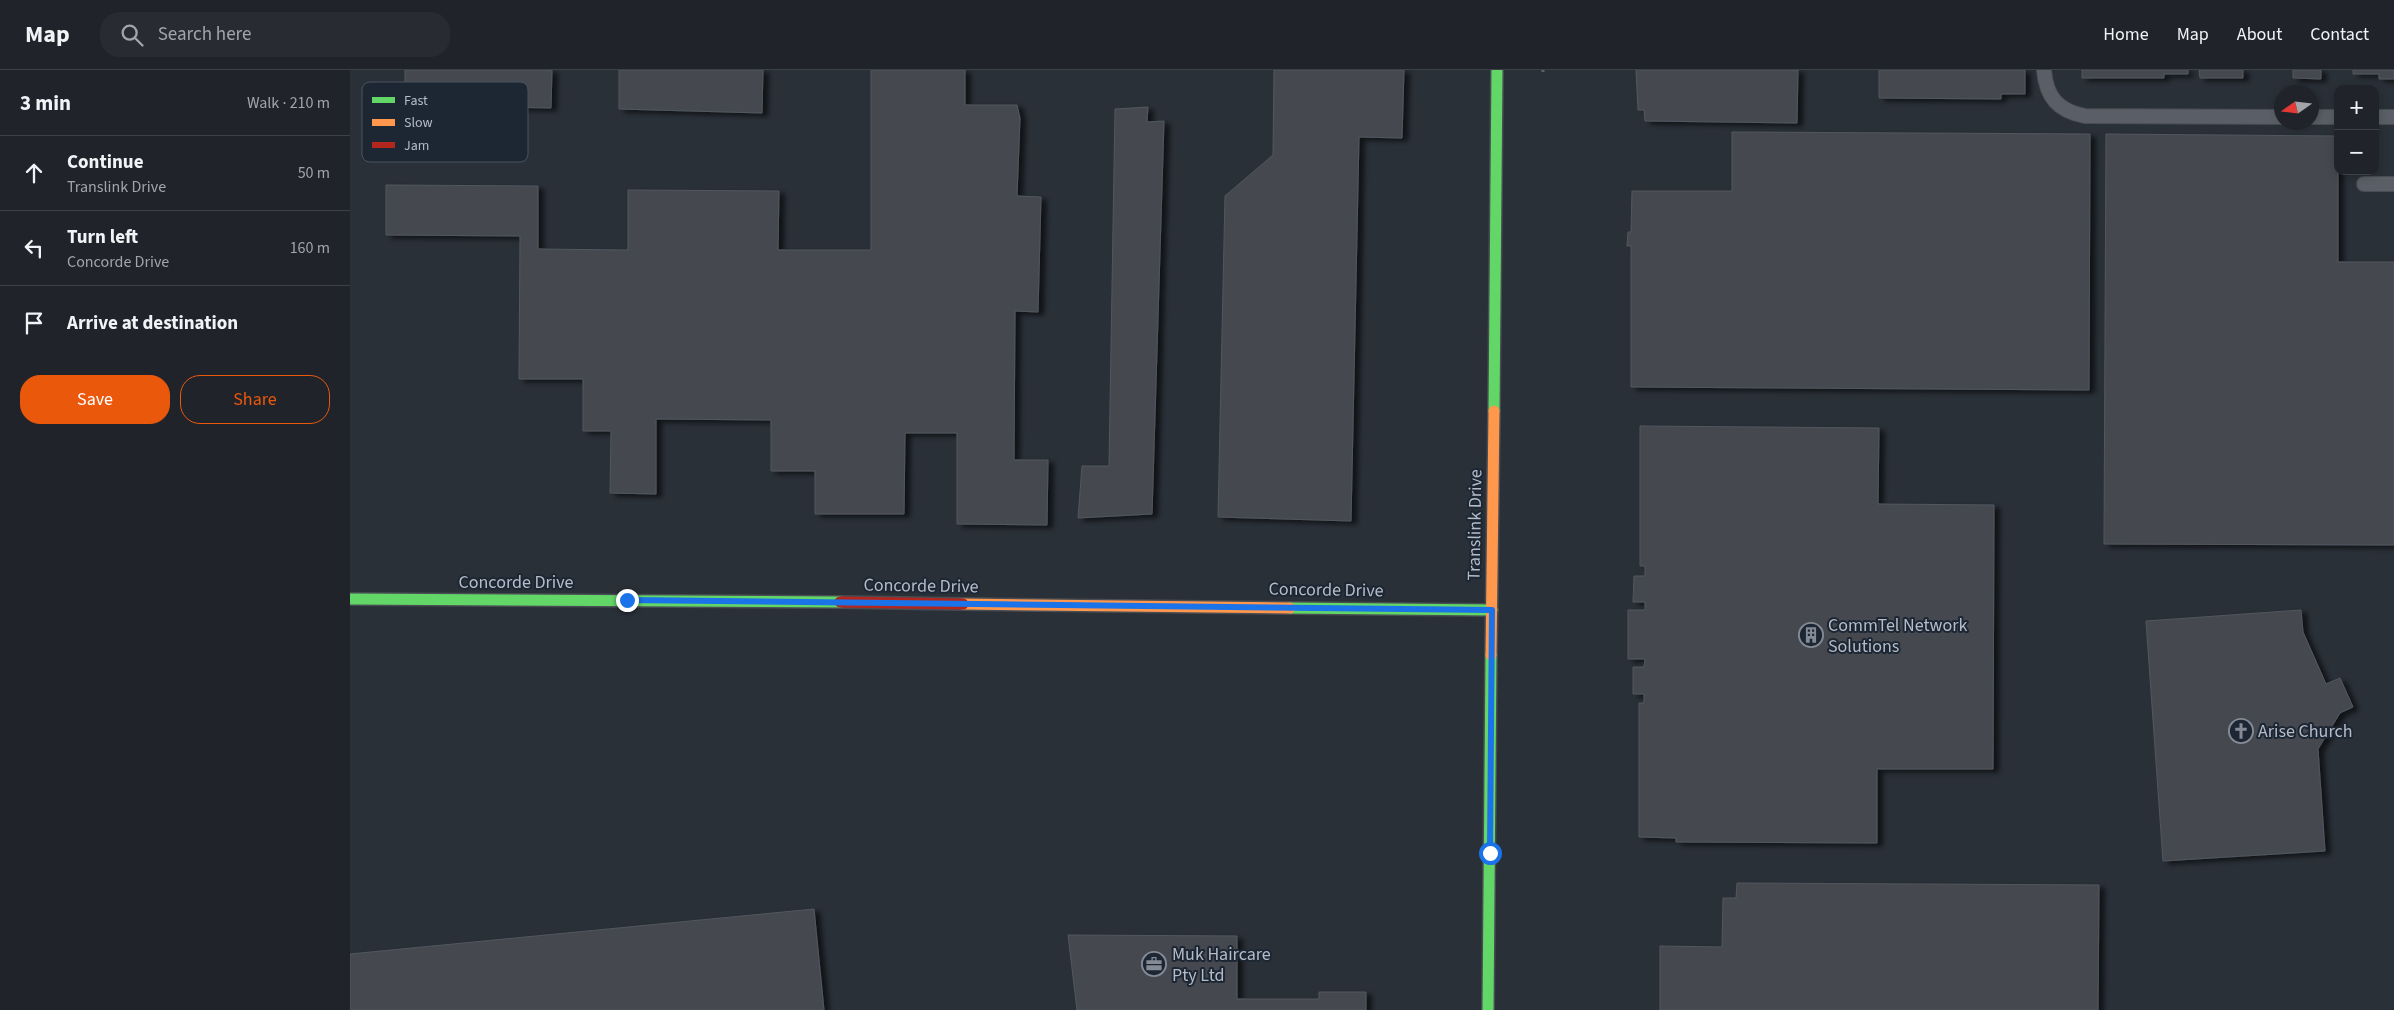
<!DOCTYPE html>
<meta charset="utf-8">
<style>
:root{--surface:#20242a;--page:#282c32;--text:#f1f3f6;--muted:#a2a4a8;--line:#3d4147;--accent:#ea580c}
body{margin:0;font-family:"Source Sans 3",sans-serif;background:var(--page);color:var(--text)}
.controls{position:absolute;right:15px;top:15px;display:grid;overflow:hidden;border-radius:10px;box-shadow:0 2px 8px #0003}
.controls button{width:45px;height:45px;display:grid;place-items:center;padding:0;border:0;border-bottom:1px solid var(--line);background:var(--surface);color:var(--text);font:25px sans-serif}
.compass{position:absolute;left:1924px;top:15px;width:45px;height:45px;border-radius:50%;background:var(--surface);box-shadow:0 2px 8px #0003;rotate:256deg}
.stop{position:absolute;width:15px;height:15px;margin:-11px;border:4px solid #1a73e8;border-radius:50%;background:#fff}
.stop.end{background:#1a73e8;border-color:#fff;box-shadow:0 1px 5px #0008}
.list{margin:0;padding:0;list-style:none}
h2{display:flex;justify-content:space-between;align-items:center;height:65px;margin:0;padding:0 20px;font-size:21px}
h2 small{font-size:16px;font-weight:400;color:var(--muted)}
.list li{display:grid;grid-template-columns:32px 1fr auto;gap:15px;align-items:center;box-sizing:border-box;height:75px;padding:0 20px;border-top:1px solid var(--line)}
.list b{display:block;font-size:19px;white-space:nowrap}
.list p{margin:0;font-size:16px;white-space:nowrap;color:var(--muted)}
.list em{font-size:16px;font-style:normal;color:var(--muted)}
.actions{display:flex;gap:10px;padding:15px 20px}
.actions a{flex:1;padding:11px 0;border:1px solid var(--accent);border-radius:20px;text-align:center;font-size:18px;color:var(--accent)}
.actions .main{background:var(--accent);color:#fff}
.icon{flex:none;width:28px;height:28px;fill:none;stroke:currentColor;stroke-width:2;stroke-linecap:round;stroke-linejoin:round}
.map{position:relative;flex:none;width:2044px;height:940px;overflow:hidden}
header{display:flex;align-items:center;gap:30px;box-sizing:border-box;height:70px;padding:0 25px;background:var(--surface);border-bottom:1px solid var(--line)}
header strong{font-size:24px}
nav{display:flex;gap:28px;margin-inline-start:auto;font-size:18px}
.search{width:350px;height:45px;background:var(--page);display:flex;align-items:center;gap:12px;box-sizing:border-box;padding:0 18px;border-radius:20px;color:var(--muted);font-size:19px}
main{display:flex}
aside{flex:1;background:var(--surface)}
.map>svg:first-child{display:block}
.building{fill:#444950;stroke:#52575f;filter:url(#shadow)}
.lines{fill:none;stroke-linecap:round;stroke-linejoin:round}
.lane-casing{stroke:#484c53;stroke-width:16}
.fast-casing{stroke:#484c53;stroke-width:14}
.slow-casing{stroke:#484c53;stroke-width:14}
.jam-casing{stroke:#484c53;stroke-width:14}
.path{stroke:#5d636a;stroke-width:3;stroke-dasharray:4 4;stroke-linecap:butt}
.lane{stroke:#5a5e66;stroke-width:14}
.fast{stroke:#63d668;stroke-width:11}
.slow{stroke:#ff974d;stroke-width:11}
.jam{stroke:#b3261e;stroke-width:11}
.route{stroke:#1a73e8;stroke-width:6}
.labels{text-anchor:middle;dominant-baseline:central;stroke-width:4;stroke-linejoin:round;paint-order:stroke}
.street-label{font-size:18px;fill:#b4bcc9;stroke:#1d2633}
.poi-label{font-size:18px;fill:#b4bcc9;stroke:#1d2633;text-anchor:start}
.key{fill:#1d2633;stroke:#4a5360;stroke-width:1}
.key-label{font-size:14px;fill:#b4bcc9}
</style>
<header>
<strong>Map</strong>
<div class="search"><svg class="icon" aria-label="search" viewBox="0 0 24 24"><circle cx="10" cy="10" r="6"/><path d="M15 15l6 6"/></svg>Search here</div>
<nav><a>Home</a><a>Map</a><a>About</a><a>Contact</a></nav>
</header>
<main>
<aside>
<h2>3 min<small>Walk · 210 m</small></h2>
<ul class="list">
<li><svg class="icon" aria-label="ahead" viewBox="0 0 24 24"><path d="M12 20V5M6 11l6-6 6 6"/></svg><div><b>Continue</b><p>Translink Drive</p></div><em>50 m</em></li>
<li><svg class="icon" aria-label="left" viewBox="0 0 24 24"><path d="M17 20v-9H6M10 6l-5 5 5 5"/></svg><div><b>Turn left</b><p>Concorde Drive</p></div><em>160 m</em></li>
<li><svg class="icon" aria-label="arrive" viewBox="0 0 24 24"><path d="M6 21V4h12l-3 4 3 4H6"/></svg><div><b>Arrive at destination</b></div></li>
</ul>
<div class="actions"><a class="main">Save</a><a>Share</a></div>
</aside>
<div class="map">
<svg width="2044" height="940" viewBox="0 0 2044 940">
<defs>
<filter id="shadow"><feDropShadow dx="5.5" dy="3" stdDeviation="2.5" flood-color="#0009"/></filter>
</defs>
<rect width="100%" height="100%" fill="#2a3038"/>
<!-- building -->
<path class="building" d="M 55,0 L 202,0 L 201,38 L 55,35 Z
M 269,0 L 413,0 L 412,43 L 269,39 Z
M 521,0 L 615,0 L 615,35 L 667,35 L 670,48 L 667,126 L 691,127 L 688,242 L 665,241 L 664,390 L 698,390 L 697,455 L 607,454 L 607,363 L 555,363 L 554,444 L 465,444 L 465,401 L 421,401 L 421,350 L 306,349 L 306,424 L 260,423 L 261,361 L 233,361 L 233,309 L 169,309 L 170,166 L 36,165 L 36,115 L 188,116 L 188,179 L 278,180 L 278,120 L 429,121 L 428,180 L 521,180 Z
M 924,0 L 1054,0 L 1052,68 L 1009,67 L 1001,451 L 868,447 L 875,126 L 923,85 Z
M 1286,0 L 1448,0 L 1447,53 L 1295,51 L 1294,40 L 1288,40 Z
M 1529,0 L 1675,0 L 1675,24 L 1651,24 L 1651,29 L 1529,28 Z
M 1732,0 L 1838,0 L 1838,4 L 1814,4 L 1814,8 L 1732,8 Z
M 1849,0 L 1893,0 L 1893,8 L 1850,8 Z
M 1943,0 L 1971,0 L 1971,9 L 1943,8 Z
M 2003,0 L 2044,0 L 2044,9 L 2029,9 L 2029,4 L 2003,4 Z
M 798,37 L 797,52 L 814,51 L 802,444 L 728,448 L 732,396 L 759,396 L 765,39 Z
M 1382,62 L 1740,64 L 1739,320 L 1281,317 L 1281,176 L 1277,176 L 1278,162 L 1281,162 L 1282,121 L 1382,121 Z
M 1756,64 L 1988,66 L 1988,192 L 2044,192 L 2044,475 L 1754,474 Z
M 1290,356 L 1529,358 L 1528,434 L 1644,435 L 1643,699 L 1527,699 L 1527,773 L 1326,772 L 1326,768 L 1289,767 L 1289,633 L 1294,633 L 1294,624 L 1283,624 L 1283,597 L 1294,597 L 1295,589 L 1278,589 L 1278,540 L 1295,540 L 1295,532 L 1283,532 L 1284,506 L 1295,506 L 1295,496 L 1290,496 Z
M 1951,540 L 1953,562 L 1976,614 L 1990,608 L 2003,637 L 1990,643 L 1968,679 L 1975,781 L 1813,791 L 1796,551 Z
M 1387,813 L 1749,815 L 1748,940 L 1310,940 L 1310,876 L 1372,877 L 1373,828 L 1386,828 Z
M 464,839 L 474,940 L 0,940 L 0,884 Z
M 718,865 L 887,866 L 887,929 L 969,929 L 969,922 L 1016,922 L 1016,940 L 727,940 Z"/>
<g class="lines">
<defs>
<path id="lane" d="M 1694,0 C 1696,27 1708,41 1735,46 L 1932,47
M 1962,47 L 1988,47
M 2025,47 L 2044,47
M 2014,114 L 2044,114"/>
<path id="fast" d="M 1144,341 L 1147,0
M 0,529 L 490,532
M 940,538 L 1142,540
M 1138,940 L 1141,585"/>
<path id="slow" d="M 613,534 L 940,538
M 1141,585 L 1144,341"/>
<path id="jam" d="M 490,532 L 613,534"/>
</defs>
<!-- lane casing -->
<use href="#lane" class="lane-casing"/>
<!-- fast casing -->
<use href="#fast" class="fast-casing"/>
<!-- slow casing -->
<use href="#slow" class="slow-casing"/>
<!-- jam casing -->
<use href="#jam" class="jam-casing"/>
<!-- path -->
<path class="path" d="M 1193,2 L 1193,0"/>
<!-- lane -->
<use href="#lane" class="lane"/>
<!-- fast -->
<use href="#fast" class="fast"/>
<!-- slow -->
<use href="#slow" class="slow"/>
<!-- jam -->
<use href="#jam" class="jam"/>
</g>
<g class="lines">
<!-- route -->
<path class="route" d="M 277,530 L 1142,540 L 1140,783"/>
</g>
<!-- icons -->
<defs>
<symbol id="building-ring" viewBox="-11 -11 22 22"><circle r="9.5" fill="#1d2633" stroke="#848b96" stroke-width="1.5"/><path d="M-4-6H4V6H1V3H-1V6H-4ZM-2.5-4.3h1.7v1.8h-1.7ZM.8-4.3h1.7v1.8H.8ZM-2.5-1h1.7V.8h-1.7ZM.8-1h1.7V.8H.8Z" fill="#848b96"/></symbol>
<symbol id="church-ring" viewBox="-11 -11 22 22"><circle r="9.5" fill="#1d2633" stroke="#848b96" stroke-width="1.5"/><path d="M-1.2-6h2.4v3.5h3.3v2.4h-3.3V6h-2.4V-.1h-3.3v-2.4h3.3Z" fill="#848b96"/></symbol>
<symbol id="office-ring" viewBox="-11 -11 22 22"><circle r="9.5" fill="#1d2633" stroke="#848b96" stroke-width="1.5"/><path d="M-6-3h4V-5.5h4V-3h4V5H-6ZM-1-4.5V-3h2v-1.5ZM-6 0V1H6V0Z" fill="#848b96"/></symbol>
</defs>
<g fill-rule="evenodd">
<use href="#building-ring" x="1447" y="551" width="28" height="28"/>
<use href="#church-ring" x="1877" y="647" width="28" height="28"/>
<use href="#office-ring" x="790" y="880" width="28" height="28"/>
</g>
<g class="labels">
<!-- street labels -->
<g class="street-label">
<text transform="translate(1125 455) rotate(-89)">Translink Drive</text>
<text x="166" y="512">Concorde Drive</text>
<text transform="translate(571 516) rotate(1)">Concorde Drive</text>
<text transform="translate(976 520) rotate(1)">Concorde Drive</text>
</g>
<!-- poi labels -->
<g class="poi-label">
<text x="1478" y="555">CommTel Network<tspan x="1478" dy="21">Solutions</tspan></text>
<text x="1908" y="661">Arise Church</text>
<text x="822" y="884">Muk Haircare<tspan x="822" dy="21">Pty Ltd</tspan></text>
</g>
</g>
<!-- legend -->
<rect x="12" y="12" width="166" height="80" rx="8" class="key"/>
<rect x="22" y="27" width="23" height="6" fill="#63d668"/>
<rect x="22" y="49" width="23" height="7" fill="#ff974d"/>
<rect x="22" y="72" width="23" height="6" fill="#b3261e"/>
<g class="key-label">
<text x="54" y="35">Fast</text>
<text x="54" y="57">Slow</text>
<text x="54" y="80">Jam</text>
</g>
</svg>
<div class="controls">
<button>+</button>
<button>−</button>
</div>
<svg class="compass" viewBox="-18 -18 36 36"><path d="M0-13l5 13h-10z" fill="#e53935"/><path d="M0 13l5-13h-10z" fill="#a2a4a8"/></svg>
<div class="stop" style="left:1140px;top:783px"></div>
<div class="stop end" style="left:277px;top:530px"></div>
</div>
</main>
